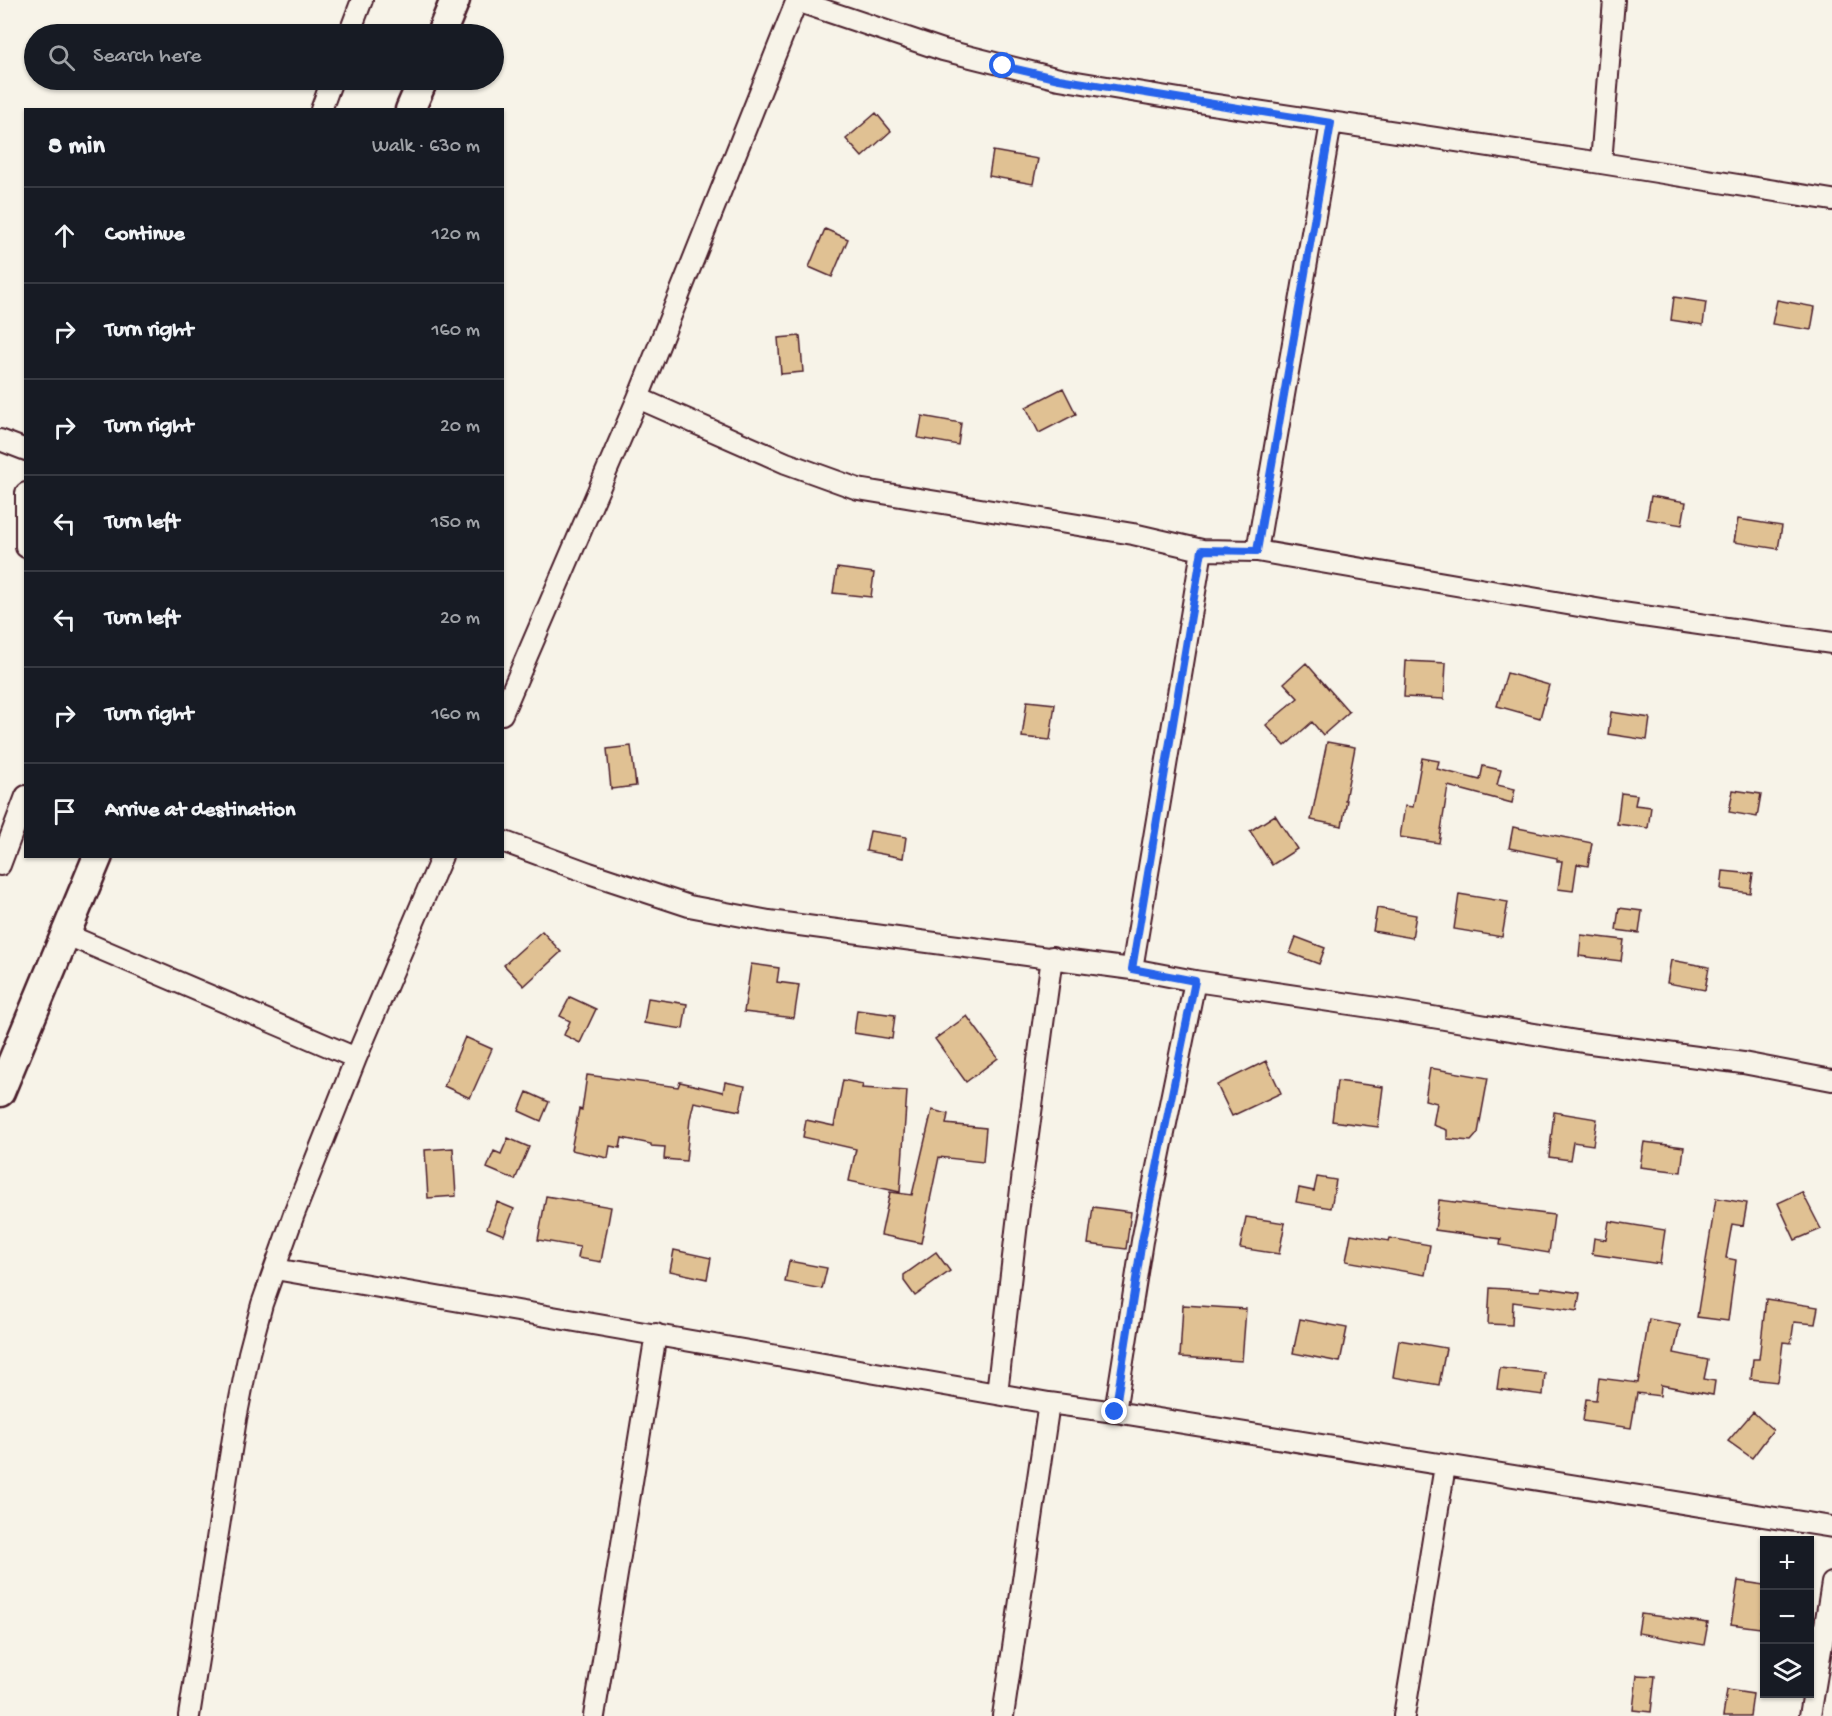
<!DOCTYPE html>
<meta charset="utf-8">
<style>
:root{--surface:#171b24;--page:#242831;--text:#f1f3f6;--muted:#9ea1a6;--line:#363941}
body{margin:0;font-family:"Gochi Hand",sans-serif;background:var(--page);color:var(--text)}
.controls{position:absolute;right:18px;bottom:18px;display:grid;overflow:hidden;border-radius:0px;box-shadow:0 2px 4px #0004}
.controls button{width:54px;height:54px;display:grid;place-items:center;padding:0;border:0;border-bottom:2px solid var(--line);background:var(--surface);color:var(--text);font:30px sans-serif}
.stop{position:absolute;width:18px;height:18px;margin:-14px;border:4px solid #2563eb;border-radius:50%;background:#fff}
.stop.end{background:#2563eb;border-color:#fff;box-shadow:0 2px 6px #0008}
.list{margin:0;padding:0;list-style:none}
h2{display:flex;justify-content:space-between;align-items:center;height:78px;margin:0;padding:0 24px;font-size:26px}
h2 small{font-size:20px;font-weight:400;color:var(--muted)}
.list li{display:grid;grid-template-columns:39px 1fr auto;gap:18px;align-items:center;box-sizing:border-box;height:96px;padding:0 24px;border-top:2px solid var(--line)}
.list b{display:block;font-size:22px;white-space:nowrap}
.list em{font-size:20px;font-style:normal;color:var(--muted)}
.icon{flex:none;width:33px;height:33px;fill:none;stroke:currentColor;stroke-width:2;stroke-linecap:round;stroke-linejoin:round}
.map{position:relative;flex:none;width:1832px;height:1716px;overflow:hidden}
.search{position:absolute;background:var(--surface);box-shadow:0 2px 4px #0004;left:24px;top:24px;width:480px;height:66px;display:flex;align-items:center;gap:15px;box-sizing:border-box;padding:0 21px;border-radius:33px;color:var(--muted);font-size:22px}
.panel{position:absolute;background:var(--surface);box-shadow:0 2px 4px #0004;left:24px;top:108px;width:480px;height:750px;border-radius:0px}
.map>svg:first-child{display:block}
.building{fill:#e0c193;stroke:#4a1f2b;stroke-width:1.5}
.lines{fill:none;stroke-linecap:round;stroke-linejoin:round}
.street-casing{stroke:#4a1f2b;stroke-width:24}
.secondary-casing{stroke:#4a1f2b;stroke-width:33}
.street{stroke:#f7f3e8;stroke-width:20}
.secondary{stroke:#f7f3e8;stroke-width:28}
.route{stroke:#2563eb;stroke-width:8}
</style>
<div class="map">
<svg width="1832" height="1716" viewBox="0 0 1832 1716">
<rect width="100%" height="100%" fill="#f7f3e8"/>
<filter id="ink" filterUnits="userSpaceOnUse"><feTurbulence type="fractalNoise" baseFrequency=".0167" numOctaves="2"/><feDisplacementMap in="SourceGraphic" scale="12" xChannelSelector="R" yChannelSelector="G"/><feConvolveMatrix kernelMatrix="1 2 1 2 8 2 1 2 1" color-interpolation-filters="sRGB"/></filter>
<g filter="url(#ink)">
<!-- building -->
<path class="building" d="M 876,113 L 891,131 L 862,157 L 846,139 Z
M 993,151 L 1038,159 L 1033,184 L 989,176 Z
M 825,229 L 848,239 L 832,277 L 809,267 Z
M 1674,297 L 1706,302 L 1703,325 L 1671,320 Z
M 1777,300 L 1815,307 L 1811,330 L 1772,324 Z
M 800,336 L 803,372 L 781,374 L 778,338 Z
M 1063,388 L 1076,414 L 1039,433 L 1026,407 Z
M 922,416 L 961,423 L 958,445 L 918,438 Z
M 1651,496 L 1686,502 L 1682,525 L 1647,519 Z
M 1738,519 L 1782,526 L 1778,549 L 1734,542 Z
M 837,568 L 874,573 L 871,597 L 833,593 Z
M 1406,661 L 1446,663 L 1444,699 L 1404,697 Z
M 1306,663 L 1349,712 L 1323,735 L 1312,722 L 1285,746 L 1266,725 L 1298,698 L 1284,683 Z
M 1507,673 L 1549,685 L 1540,718 L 1497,706 Z
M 1027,701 L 1055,704 L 1050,740 L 1022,737 Z
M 1611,712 L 1650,718 L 1647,740 L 1608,734 Z
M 1327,742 L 1355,747 L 1345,800 L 1347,800 L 1342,826 L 1311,820 Z
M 631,746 L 636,786 L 611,789 L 607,749 Z
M 1422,758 L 1439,761 L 1437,769 L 1480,780 L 1483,766 L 1501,770 L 1497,785 L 1515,789 L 1512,803 L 1448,786 L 1439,843 L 1400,837 L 1405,806 L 1413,807 Z
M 1733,790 L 1761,794 L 1757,817 L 1729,812 Z
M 1621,793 L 1637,795 L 1635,805 L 1651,807 L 1648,828 L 1617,824 Z
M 1275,815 L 1297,849 L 1272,865 L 1250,831 Z
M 1513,827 L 1592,843 L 1588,866 L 1577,864 L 1573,891 L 1558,889 L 1562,861 L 1557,861 L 1557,858 L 1509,848 Z
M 870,831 L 906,837 L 903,858 L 866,851 Z
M 1723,871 L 1753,874 L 1750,893 L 1721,889 Z
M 1459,894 L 1508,902 L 1502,937 L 1454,929 Z
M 1377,908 L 1416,915 L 1412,938 L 1373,931 Z
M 1619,908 L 1642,911 L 1639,933 L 1616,930 Z
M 542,931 L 561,952 L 524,986 L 504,965 Z
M 1581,935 L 1624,940 L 1621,961 L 1579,956 Z
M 1296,937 L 1325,948 L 1319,964 L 1290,953 Z
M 1671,960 L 1709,967 L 1705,990 L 1667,983 Z
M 751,964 L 779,968 L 777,982 L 799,985 L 794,1018 L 744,1012 Z
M 570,997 L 596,1009 L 580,1043 L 564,1035 L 570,1021 L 560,1016 Z
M 648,998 L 687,1004 L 683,1029 L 644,1023 Z
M 857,1010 L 895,1015 L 892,1039 L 854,1033 Z
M 967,1016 L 998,1058 L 966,1082 L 935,1039 Z
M 465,1037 L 492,1049 L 470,1098 L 444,1086 Z
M 1266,1061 L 1281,1093 L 1232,1116 L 1217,1085 Z
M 1430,1068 L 1488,1078 L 1478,1133 L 1471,1141 L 1447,1139 L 1447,1130 L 1433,1125 L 1437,1103 L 1425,1100 Z
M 587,1075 L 678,1087 L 680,1082 L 723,1092 L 725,1082 L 745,1086 L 740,1111 L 694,1102 L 690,1119 L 686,1161 L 664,1159 L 665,1147 L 651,1146 L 651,1144 L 622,1138 L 620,1148 L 610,1146 L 608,1158 L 571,1150 L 579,1109 L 582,1110 Z
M 843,1080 L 863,1084 L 862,1088 L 907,1091 L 900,1192 L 849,1181 L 856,1149 L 803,1137 L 806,1120 L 834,1126 Z
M 1337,1081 L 1383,1087 L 1378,1127 L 1332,1121 Z
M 527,1092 L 549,1102 L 541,1121 L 519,1111 Z
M 932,1110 L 948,1114 L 946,1124 L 986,1128 L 983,1162 L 939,1157 L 921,1243 L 881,1235 L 890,1192 L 912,1195 Z
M 1554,1112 L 1597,1119 L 1593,1145 L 1573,1142 L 1570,1160 L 1549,1157 Z
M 508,1138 L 529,1147 L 515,1180 L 487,1168 L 494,1151 L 501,1154 Z
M 1644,1142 L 1684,1147 L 1681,1172 L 1640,1167 Z
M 453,1148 L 456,1196 L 428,1198 L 425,1150 Z
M 1317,1177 L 1336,1180 L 1331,1208 L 1296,1202 L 1299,1188 L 1314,1191 Z
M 1802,1192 L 1821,1229 L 1795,1240 L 1778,1203 Z
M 546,1196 L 611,1207 L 601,1262 L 578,1258 L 580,1247 L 538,1240 Z
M 1716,1198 L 1747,1203 L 1743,1226 L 1732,1224 L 1726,1258 L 1736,1260 L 1728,1321 L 1697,1317 Z
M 1439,1200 L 1554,1215 L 1549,1253 L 1500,1245 L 1501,1239 L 1435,1230 Z
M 497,1202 L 514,1209 L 504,1235 L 487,1228 Z
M 1093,1207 L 1131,1212 L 1126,1249 L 1088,1244 Z
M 1246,1217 L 1285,1223 L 1279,1254 L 1240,1248 Z
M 1609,1221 L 1665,1230 L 1660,1264 L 1592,1254 L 1594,1238 L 1606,1240 Z
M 1351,1234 L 1389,1241 L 1390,1238 L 1430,1245 L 1425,1275 L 1346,1261 Z
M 674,1250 L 711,1258 L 707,1279 L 670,1271 Z
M 936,1252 L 950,1271 L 915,1296 L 904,1281 L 904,1275 Z
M 789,1261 L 827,1268 L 822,1289 L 785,1282 Z
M 1541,1287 L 1580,1293 L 1577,1311 L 1513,1302 L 1512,1325 L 1488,1324 L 1490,1288 L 1540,1291 Z
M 1766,1299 L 1818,1307 L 1815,1324 L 1794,1322 L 1791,1343 L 1783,1342 L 1778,1382 L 1751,1379 L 1753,1359 L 1759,1359 Z
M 1183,1305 L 1246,1309 L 1242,1361 L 1180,1357 Z
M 1300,1319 L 1347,1328 L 1340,1362 L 1293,1353 Z
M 1649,1319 L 1680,1325 L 1674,1353 L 1708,1360 L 1704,1379 L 1715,1381 L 1713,1395 L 1661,1385 L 1660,1396 L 1637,1393 L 1631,1428 L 1583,1421 L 1586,1399 L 1596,1400 L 1599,1378 L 1638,1383 Z
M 1399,1340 L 1446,1348 L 1439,1385 L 1393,1377 Z
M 1500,1368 L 1545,1373 L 1543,1395 L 1497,1389 Z
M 1753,1412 L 1773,1430 L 1752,1458 L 1728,1441 Z
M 1738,1581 L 1764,1585 L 1764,1605 L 1760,1628 L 1731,1624 Z
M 1641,1614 L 1708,1623 L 1704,1645 L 1638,1633 Z
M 1637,1675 L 1655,1676 L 1651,1712 L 1633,1710 Z
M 1727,1690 L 1753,1694 L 1750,1716 L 1723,1716 Z"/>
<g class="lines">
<defs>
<path id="street" d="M 797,1 L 943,50 L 1059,79 L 1204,103 L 1601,163 L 1832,200
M 349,34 L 362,0
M 321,110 L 332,80
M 1601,163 L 1614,0
M 638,398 L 786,463 L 858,489 L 1133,534 L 1202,550 L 1257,551 L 1608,611 L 1832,643
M 0,440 L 26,450
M 26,493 L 26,547
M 1257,551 L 1331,123
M 502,714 L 638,398 L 797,0
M 502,841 L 589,873 L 689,906 L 769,921 L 1132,969 L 1195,981 L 1384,1009 L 1583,1042 L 1743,1063 L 1832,1080
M 0,865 L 26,796
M 65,934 L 356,1058
M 1132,969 L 1202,550
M 275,1269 L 1049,1403 L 1115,1412 L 1832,1527
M 997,1393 L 1023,1172 L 1052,957
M 1115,1412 L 1142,1241 L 1195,981
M 189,1716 L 236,1419 L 249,1353 L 262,1304 L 294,1214 L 356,1058 L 442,856
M 594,1716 L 656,1334
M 1003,1716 L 1049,1403
M 1404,1716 L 1445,1466
M 1810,1716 L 1832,1583"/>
<path id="secondary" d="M 441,34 L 455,0
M 410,110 L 423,80
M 0,1092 L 98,856"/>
</defs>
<!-- street casing -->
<use href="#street" class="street-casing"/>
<!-- secondary casing -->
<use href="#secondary" class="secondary-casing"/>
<!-- street -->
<use href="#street" class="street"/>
<!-- secondary -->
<use href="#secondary" class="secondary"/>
</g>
</g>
<g class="lines" filter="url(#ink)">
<!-- route -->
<path class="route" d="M 1003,66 L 1059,79 L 1331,123 L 1257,551 L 1202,550 L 1132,969 L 1195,981 L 1142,1241 L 1115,1412"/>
</g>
</svg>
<div class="controls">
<button>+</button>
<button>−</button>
<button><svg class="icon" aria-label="layers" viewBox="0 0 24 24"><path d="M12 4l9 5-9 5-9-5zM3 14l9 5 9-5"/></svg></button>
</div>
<div class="stop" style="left:1003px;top:66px"></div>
<div class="stop end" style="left:1115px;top:1412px"></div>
<div class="search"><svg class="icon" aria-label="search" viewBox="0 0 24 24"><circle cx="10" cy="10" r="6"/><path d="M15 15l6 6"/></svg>Search here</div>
<section class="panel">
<h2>8 min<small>Walk · 630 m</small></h2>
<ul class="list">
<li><svg class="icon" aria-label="ahead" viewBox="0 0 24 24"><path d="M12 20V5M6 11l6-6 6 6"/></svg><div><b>Continue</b></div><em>120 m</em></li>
<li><svg class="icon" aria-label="right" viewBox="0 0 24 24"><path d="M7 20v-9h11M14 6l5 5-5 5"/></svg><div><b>Turn right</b></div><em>160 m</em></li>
<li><svg class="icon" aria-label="right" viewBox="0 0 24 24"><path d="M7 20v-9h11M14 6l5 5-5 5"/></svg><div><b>Turn right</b></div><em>20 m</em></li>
<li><svg class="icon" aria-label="left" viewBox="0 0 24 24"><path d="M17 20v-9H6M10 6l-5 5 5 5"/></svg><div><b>Turn left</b></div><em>150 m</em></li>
<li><svg class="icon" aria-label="left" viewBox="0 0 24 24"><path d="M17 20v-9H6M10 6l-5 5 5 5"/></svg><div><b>Turn left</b></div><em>20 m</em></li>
<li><svg class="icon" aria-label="right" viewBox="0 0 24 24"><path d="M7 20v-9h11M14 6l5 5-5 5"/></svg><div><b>Turn right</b></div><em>160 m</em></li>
<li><svg class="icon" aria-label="arrive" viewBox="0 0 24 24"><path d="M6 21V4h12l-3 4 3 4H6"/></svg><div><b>Arrive at destination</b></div></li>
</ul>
</section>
</div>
